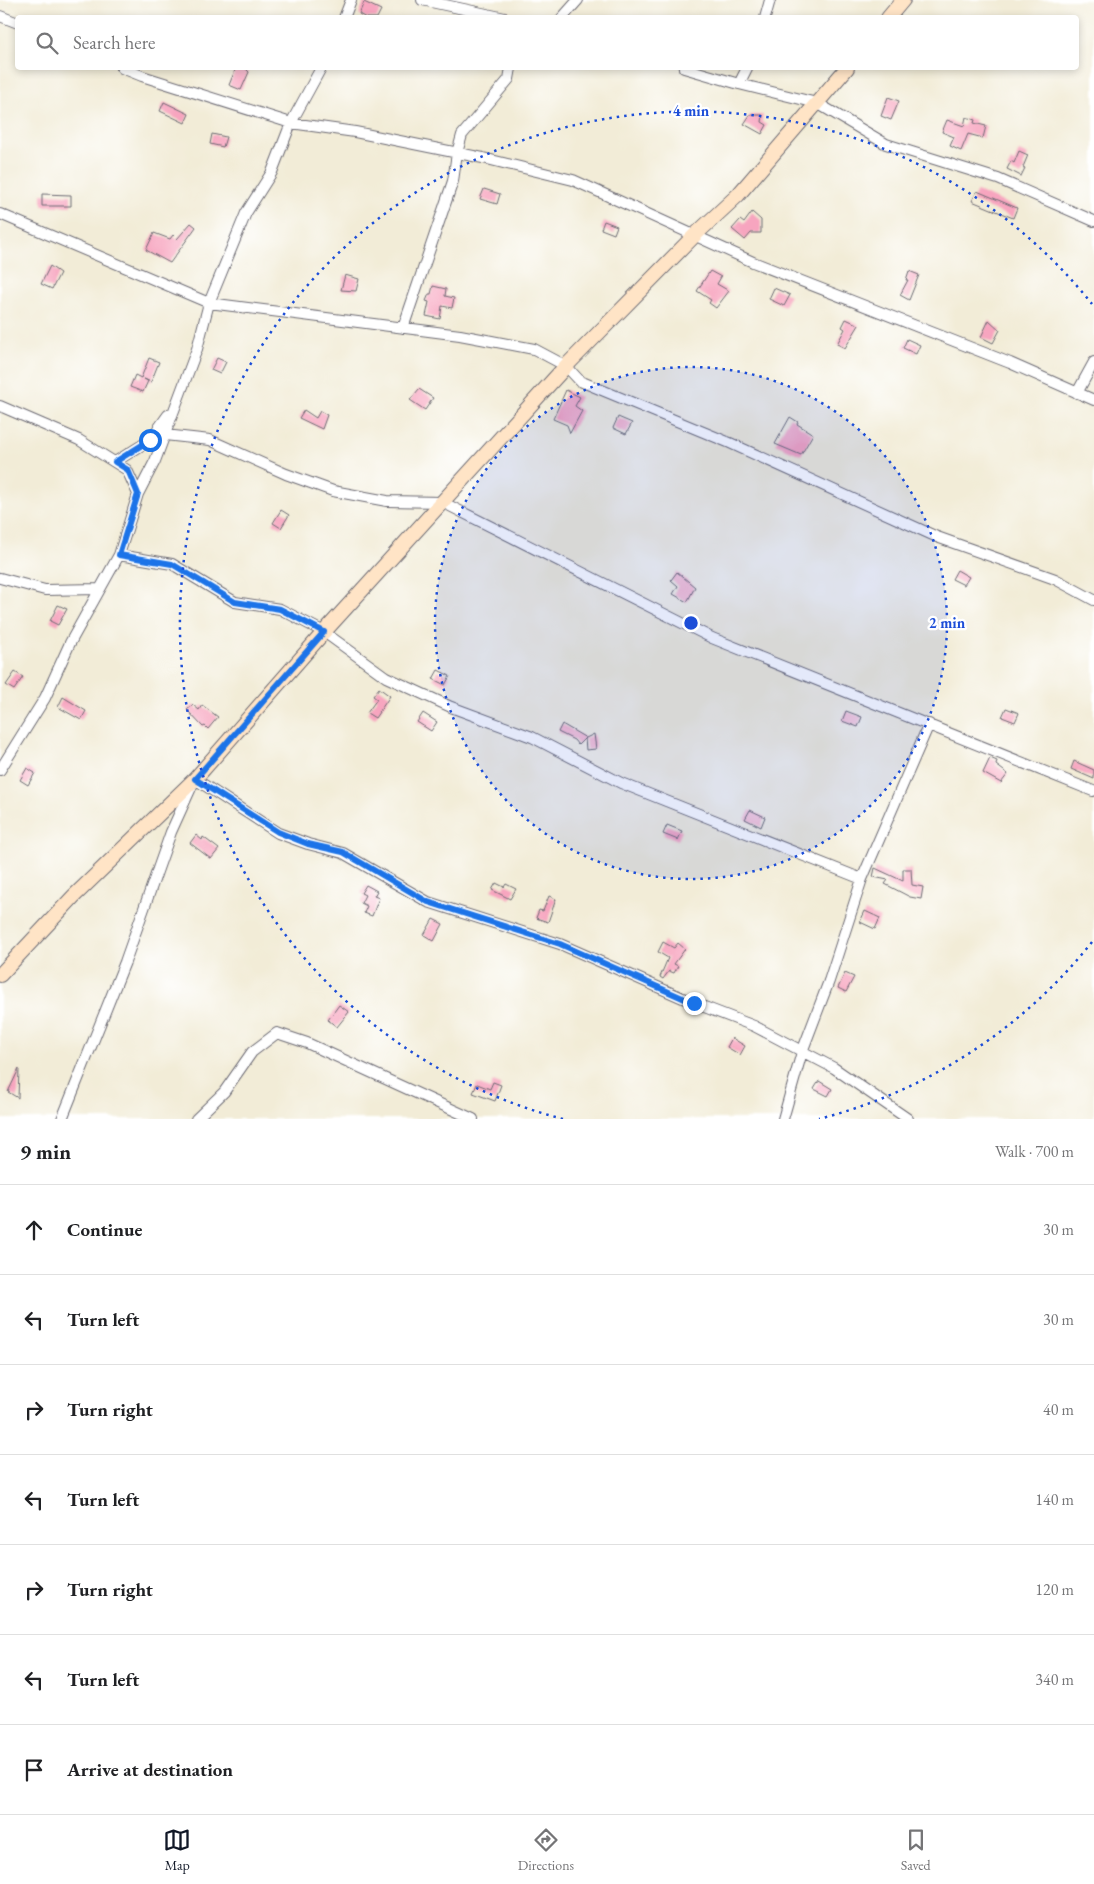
<!DOCTYPE html>
<meta charset="utf-8">
<style>
:root{--surface:#fff;--page:#f6f6f6;--text:#202124;--muted:#757577;--line:#e0e0e0;--accent:#111827}
body{margin:0;font-family:"EB Garamond",serif;background:var(--page);color:var(--text)}
.stop{position:absolute;width:15px;height:15px;margin:-11px;border:4px solid #1a73e8;border-radius:50%;background:#fff}
.stop.end{background:#1a73e8;border-color:#fff;box-shadow:0 1px 5px #0008}
.list{margin:0;padding:0;list-style:none}
h2{display:flex;justify-content:space-between;align-items:center;height:65px;margin:0;padding:0 20px;font-size:21px}
h2 small{font-size:16px;font-weight:400;color:var(--muted)}
.list li{display:grid;grid-template-columns:32px 1fr auto;gap:15px;align-items:center;box-sizing:border-box;height:90px;padding:0 20px;border-top:1px solid var(--line)}
.list b{display:block;font-size:19px;white-space:nowrap}
.list em{font-size:16px;font-style:normal;color:var(--muted)}
.icon{flex:none;width:28px;height:28px;fill:none;stroke:currentColor;stroke-width:2;stroke-linecap:round;stroke-linejoin:round}
.map{position:relative;flex:none;width:1094px;height:1119px;overflow:hidden}
.search{position:absolute;background:var(--surface);box-shadow:0 2px 8px #0003;left:15px;right:15px;top:15px;height:55px;display:flex;align-items:center;gap:12px;box-sizing:border-box;padding:0 18px;border-radius:5px;color:var(--muted);font-size:19px}
.sheet{height:695px;background:var(--surface)}
nav{display:flex;justify-content:space-around;align-items:center;box-sizing:border-box;height:70px;border-top:1px solid var(--line);background:var(--surface);font-size:14px;color:var(--muted)}
nav a{display:grid;justify-items:center;gap:2px}
nav .on{color:var(--accent)}
.map>svg:first-child{display:block}
.building{fill:#f7a5bf}
.lines{fill:none;stroke-linecap:round;stroke-linejoin:round}
.street-casing{stroke:#6b6972;stroke-width:12}
.secondary-casing{stroke:#6b6972;stroke-width:16}
.street{stroke:#fff;stroke-width:10}
.secondary{stroke:#ffe4c6;stroke-width:14}
.route{stroke:#1a73e8;stroke-width:6}
.ring{fill:none;stroke:#1d4ed8;stroke-width:2.5;stroke-dasharray:2.5 5}
.centre{fill:#1d4ed8;stroke:#fff;stroke-width:2.5}
.ring-label{font-size:15px;text-anchor:middle;font-weight:bold;fill:#1d4ed8;stroke:#fff;stroke-width:4.5;stroke-linejoin:round;paint-order:stroke}
</style>
<div class="map">
<svg width="1094" height="1119" viewBox="0 0 1094 1119">
<rect width="100%" height="100%" fill="#fff"/>
<filter id="ink" filterUnits="userSpaceOnUse"><feTurbulence type="fractalNoise" baseFrequency=".02" numOctaves="2"/><feDisplacementMap in="SourceGraphic" scale="10" xChannelSelector="R" yChannelSelector="G"/><feConvolveMatrix kernelMatrix="1 2 1 2 8 2 1 2 1" color-interpolation-filters="sRGB"/></filter>
<filter id="wash" filterUnits="userSpaceOnUse"><feTurbulence type="fractalNoise" baseFrequency=".0096" numOctaves="4" result="noise"/><feDisplacementMap in="SourceGraphic" scale="20" xChannelSelector="R" yChannelSelector="G"/><feGaussianBlur stdDeviation="1.12" result="paint"/><feColorMatrix in="noise" values="0 0 0 0 0 0 0 0 0 0 0 0 0 0 0 0 0 1.4 0 .05"/><feComposite in="paint" operator="in"/></filter>
<g filter="url(#wash)">
<rect width="100%" height="100%" fill="#f2ecd7"/>
<g id="blocks">
<!-- building -->
<path class="building" d="M 364,2 L 381,10 L 377,18 L 366,18 L 359,14 Z
M 236,68 L 245,68 L 249,72 L 241,90 L 229,85 Z
M 888,97 L 899,101 L 891,120 L 881,116 Z
M 164,102 L 189,114 L 185,123 L 160,111 Z
M 750,115 L 763,115 L 762,122 L 767,125 L 762,134 L 744,124 Z
M 966,117 L 975,120 L 974,123 L 986,126 L 983,138 L 968,134 L 961,151 L 950,146 L 954,137 L 942,132 L 947,120 L 964,126 Z
M 212,134 L 226,137 L 223,147 L 210,144 Z
M 1019,151 L 1028,155 L 1023,167 L 1025,168 L 1021,176 L 1007,169 L 1011,161 L 1014,163 Z
M 484,189 L 500,194 L 497,204 L 480,199 Z
M 977,191 L 1017,208 L 1013,218 L 972,201 Z
M 42,194 L 71,195 L 71,206 L 42,206 Z
M 752,212 L 761,220 L 761,233 L 751,233 L 745,240 L 732,229 L 740,220 L 744,223 Z
M 604,221 L 617,226 L 614,234 L 601,229 Z
M 191,223 L 196,227 L 170,263 L 146,250 L 154,233 L 170,239 L 173,235 L 177,239 Z
M 50,266 L 60,273 L 52,289 L 41,284 Z
M 710,271 L 721,277 L 717,284 L 729,291 L 716,308 L 709,303 L 711,300 L 697,291 Z
M 909,271 L 919,275 L 909,300 L 900,295 L 908,280 L 906,280 Z
M 345,275 L 359,279 L 356,291 L 341,290 Z
M 433,286 L 446,289 L 445,296 L 454,298 L 452,308 L 442,306 L 440,319 L 426,316 L 429,302 L 426,301 L 429,294 L 431,294 Z
M 774,288 L 790,295 L 784,306 L 769,299 Z
M 846,319 L 859,325 L 845,348 L 837,344 L 845,329 L 842,327 Z
M 989,320 L 1000,330 L 993,343 L 981,337 Z
M 907,339 L 920,345 L 916,354 L 903,348 Z
M 149,358 L 159,362 L 151,382 L 144,379 L 148,381 L 143,392 L 130,387 L 135,375 L 141,378 Z
M 217,358 L 226,362 L 220,374 L 211,370 Z
M 419,389 L 433,398 L 425,410 L 410,400 Z
M 566,390 L 580,397 L 575,406 L 582,411 L 570,433 L 567,425 L 553,419 Z
M 304,410 L 316,418 L 320,411 L 327,415 L 322,429 L 299,418 Z
M 618,417 L 632,423 L 626,434 L 613,428 Z
M 790,417 L 798,422 L 797,424 L 813,434 L 801,455 L 775,444 Z
M 281,510 L 289,515 L 281,528 L 273,523 Z
M 957,570 L 969,577 L 964,585 L 952,579 Z
M 677,572 L 695,587 L 687,602 L 673,594 L 678,586 L 671,580 Z
M 58,605 L 67,609 L 58,625 L 50,621 Z
M 438,670 L 450,676 L 445,685 L 433,679 Z
M 15,672 L 23,677 L 14,690 L 6,685 Z
M 379,688 L 390,696 L 375,718 L 367,713 L 377,699 L 373,696 Z
M 63,697 L 86,711 L 81,720 L 58,707 Z
M 193,705 L 199,710 L 202,705 L 218,717 L 208,729 L 205,726 L 203,727 L 187,710 Z
M 1006,708 L 1019,713 L 1015,722 L 1002,717 Z
M 846,711 L 862,717 L 858,727 L 842,721 Z
M 423,713 L 437,722 L 431,731 L 417,722 Z
M 562,724 L 586,738 L 594,734 L 596,749 L 586,750 L 585,738 L 578,745 L 574,740 L 558,732 Z
M 990,758 L 997,761 L 996,765 L 1008,774 L 1001,783 L 983,773 Z
M 1074,761 L 1094,770 L 1094,779 L 1071,769 Z
M 27,768 L 35,773 L 28,785 L 20,780 Z
M 750,810 L 765,817 L 761,827 L 745,819 Z
M 667,825 L 682,831 L 678,840 L 663,834 Z
M 196,835 L 202,840 L 203,837 L 219,849 L 211,859 L 190,843 Z
M 875,868 L 903,881 L 903,869 L 911,869 L 912,885 L 923,887 L 921,899 L 910,897 L 885,884 L 888,880 L 873,877 Z
M 496,883 L 504,887 L 506,884 L 516,889 L 510,899 L 492,890 Z
M 366,885 L 377,891 L 374,896 L 379,898 L 372,916 L 364,913 L 367,906 L 361,903 L 365,895 L 361,893 Z
M 549,896 L 556,899 L 548,922 L 536,918 L 539,910 L 543,911 Z
M 865,911 L 880,918 L 875,929 L 860,922 Z
M 433,919 L 443,924 L 434,941 L 424,935 Z
M 663,942 L 674,948 L 678,943 L 685,949 L 674,964 L 678,966 L 674,973 L 669,971 L 663,979 L 660,977 L 668,958 L 658,952 Z
M 845,973 L 854,977 L 846,992 L 838,988 Z
M 339,1005 L 349,1012 L 337,1027 L 328,1020 Z
M 732,1038 L 745,1046 L 740,1055 L 727,1047 Z
M 19,1069 L 18,1098 L 8,1092 Z
M 819,1081 L 832,1089 L 828,1096 L 814,1089 Z
M 493,1082 L 501,1085 L 495,1101 L 473,1093 L 477,1084 L 490,1089 Z"/>
</g>
</g>
<g filter="url(#ink)">
<use href="#blocks" fill-opacity="0" stroke="#6b6972" stroke-width="1"/>
<g class="lines">
<defs>
<path id="street" d="M 422,0 L 505,18
M 0,16 L 18,23
M 344,18 L 351,0
M 562,18 L 578,0
M 765,18 L 770,0
M 122,68 L 142,76 L 291,123 L 355,132 L 483,158 L 573,180 L 753,262 L 1010,363 L 1094,400
M 684,68 L 739,84 L 817,103 L 886,144 L 998,179 L 1094,221
M 739,84 L 747,68
M 0,214 L 209,303 L 460,335 L 534,349 L 566,366 L 580,381 L 730,443 L 937,537 L 1055,579 L 1094,600
M 403,328 L 453,181 L 457,153 L 462,135 L 509,79 L 511,68
M 1077,393 L 1094,362
M 0,406 L 79,440 L 127,470 L 138,494
M 165,435 L 210,440 L 286,474 L 333,491 L 387,501 L 442,502 L 712,638 L 1093,791
M 115,462 L 150,440 L 168,415
M 119,555 L 172,564 L 235,602 L 280,609 L 324,632 L 386,677 L 451,707 L 532,737 L 621,783 L 862,879
M 0,578 L 45,590 L 99,589
M 0,770 L 45,698 L 70,643 L 119,555 L 138,494 L 155,461 L 197,349 L 209,303 L 246,213 L 272,172 L 291,123 L 321,68
M 62,1119 L 125,962 L 171,832 L 195,779 L 278,833 L 308,844 L 343,853 L 428,902 L 560,944 L 694,1003 L 754,1026 L 834,1068 L 908,1119
M 196,1119 L 224,1092 L 252,1052 L 277,1033 L 307,1043 L 473,1119
M 783,1119 L 802,1052 L 829,981 L 862,879 L 929,724"/>
<path id="secondary" d="M 888,18 L 903,0
M 0,975 L 74,896 L 195,779 L 324,632 L 566,366 L 695,235 L 738,195 L 847,68"/>
</defs>
<!-- street casing -->
<use href="#street" class="street-casing"/>
<!-- secondary casing -->
<use href="#secondary" class="secondary-casing"/>
<!-- street -->
<use href="#street" class="street"/>
<!-- secondary -->
<use href="#secondary" class="secondary"/>
</g>
</g>
<g class="lines" filter="url(#ink)">
<!-- route -->
<path class="route" d="M 150,440 L 115,462 L 128,470 L 138,494 L 119,555 L 172,564 L 235,602 L 280,609 L 324,632 L 195,779 L 278,832 L 308,844 L 343,852 L 428,902 L 560,944 L 694,1003"/>
</g>
<!-- distance rings -->
<circle cx="691" cy="623" r="256" fill="#1d4ed8" fill-opacity=".12"/>
<g class="ring">
<circle cx="691" cy="623" r="256"/>
<path d="M1092 942A512 512 0 0 1 819 1119M563 1119A512 512 0 1 1 1092 304"/>
</g>
<circle cx="691" cy="623" r="8" class="centre"/>
<g class="ring-label">
<text x="691" y="116">4 min</text>
<text x="947" y="628">2 min</text>
</g>
</svg>
<div class="stop" style="left:150px;top:440px"></div>
<div class="stop end" style="left:694px;top:1003px"></div>
<div class="search"><svg class="icon" aria-label="search" viewBox="0 0 24 24"><circle cx="10" cy="10" r="6"/><path d="M15 15l6 6"/></svg>Search here</div>
</div>
<section class="sheet">
<h2>9 min<small>Walk · 700 m</small></h2>
<ul class="list">
<li><svg class="icon" aria-label="ahead" viewBox="0 0 24 24"><path d="M12 20V5M6 11l6-6 6 6"/></svg><div><b>Continue</b></div><em>30 m</em></li>
<li><svg class="icon" aria-label="left" viewBox="0 0 24 24"><path d="M17 20v-9H6M10 6l-5 5 5 5"/></svg><div><b>Turn left</b></div><em>30 m</em></li>
<li><svg class="icon" aria-label="right" viewBox="0 0 24 24"><path d="M7 20v-9h11M14 6l5 5-5 5"/></svg><div><b>Turn right</b></div><em>40 m</em></li>
<li><svg class="icon" aria-label="left" viewBox="0 0 24 24"><path d="M17 20v-9H6M10 6l-5 5 5 5"/></svg><div><b>Turn left</b></div><em>140 m</em></li>
<li><svg class="icon" aria-label="right" viewBox="0 0 24 24"><path d="M7 20v-9h11M14 6l5 5-5 5"/></svg><div><b>Turn right</b></div><em>120 m</em></li>
<li><svg class="icon" aria-label="left" viewBox="0 0 24 24"><path d="M17 20v-9H6M10 6l-5 5 5 5"/></svg><div><b>Turn left</b></div><em>340 m</em></li>
<li><svg class="icon" aria-label="arrive" viewBox="0 0 24 24"><path d="M6 21V4h12l-3 4 3 4H6"/></svg><div><b>Arrive at destination</b></div></li>
</ul>
</section>
<nav>
<a class="on"><svg class="icon" aria-label="map" viewBox="0 0 24 24"><path d="M3 6l6-2 6 2 6-2v14l-6 2-6-2-6 2zM9 4v14M15 6v14"/></svg>Map</a>
<a><svg class="icon" aria-label="directions" viewBox="0 0 24 24"><path d="M12 3l9 9-9 9-9-9zM9 14v-3h6M13 9l2 2-2 2"/></svg>Directions</a>
<a><svg class="icon" aria-label="saved" viewBox="0 0 24 24"><path d="M7 4h10v16l-5-4-5 4z"/></svg>Saved</a>
</nav>
